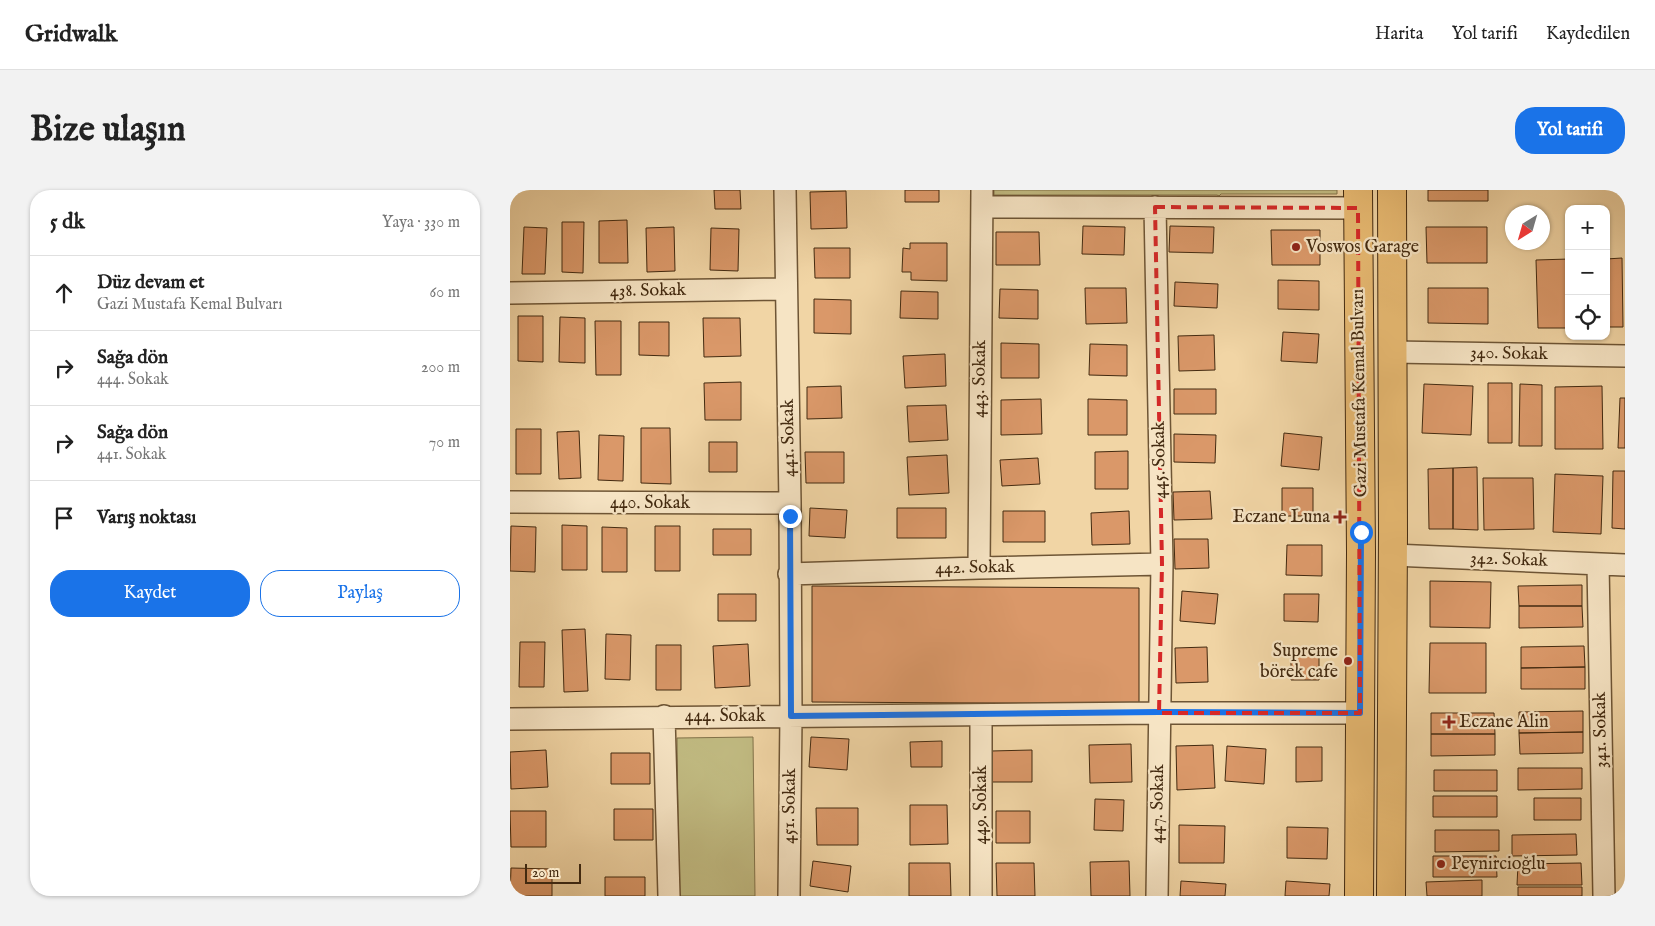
<!DOCTYPE html>
<html lang="tr">
<meta charset="utf-8">
<style>
:root{--surface:#fff;--page:#f2f2f2;--text:#222;--muted:#767676;--line:#e0e0e0;--accent:#1a73e8}
body{margin:0;font-family:"IM FELL English",serif;background:var(--page);color:var(--text)}
.controls{position:absolute;right:15px;top:15px;display:grid;overflow:hidden;border-radius:10px;box-shadow:0 1px 4px #0004}
.controls button{width:45px;height:45px;display:grid;place-items:center;padding:0;border:0;border-bottom:1px solid var(--line);background:var(--surface);color:var(--text);font:25px sans-serif}
.compass{position:absolute;left:995px;top:15px;width:45px;height:45px;border-radius:50%;background:var(--surface);box-shadow:0 1px 4px #0004;rotate:217deg}
.scale{position:absolute;left:15px;bottom:12px;width:56px;box-sizing:border-box;padding-left:5px;border:2px solid #432a10;border-top:0;font-size:14px;line-height:18px;white-space:nowrap;color:#432a10;-webkit-text-stroke:4px #f6e4c4;paint-order:stroke}
.stop{position:absolute;width:15px;height:15px;margin:-11px;border:4px solid #1a73e8;border-radius:50%;background:#fff}
.stop.end{background:#1a73e8;border-color:#fff;box-shadow:0 1px 5px #0008}
.list{margin:0;padding:0;list-style:none}
h2{display:flex;justify-content:space-between;align-items:center;height:65px;margin:0;padding:0 20px;font-size:21px}
h2 small{font-size:16px;font-weight:400;color:var(--muted)}
.list li{display:grid;grid-template-columns:32px 1fr auto;gap:15px;align-items:center;box-sizing:border-box;height:75px;padding:0 20px;border-top:1px solid var(--line)}
.list b{display:block;font-size:19px;white-space:nowrap}
.list p{margin:0;font-size:16px;white-space:nowrap;color:var(--muted)}
.list em{font-size:16px;font-style:normal;color:var(--muted)}
.actions{display:flex;gap:10px;padding:15px 20px}
.actions a{flex:1;padding:11px 0;border:1px solid var(--accent);border-radius:20px;text-align:center;font-size:18px;color:var(--accent)}
.actions .main{background:var(--accent);color:#fff}
.icon{flex:none;width:28px;height:28px;fill:none;stroke:currentColor;stroke-width:2;stroke-linecap:round;stroke-linejoin:round}
.map{position:relative;flex:none;width:1115px;height:706px;overflow:hidden;border-radius:20px}
header{display:flex;align-items:center;gap:30px;box-sizing:border-box;height:70px;padding:0 25px;background:var(--surface);border-bottom:1px solid var(--line)}
header strong{font-size:24px}
nav{display:flex;gap:28px;margin-inline-start:auto;font-size:18px}
.intro{display:flex;align-items:center;justify-content:space-between;box-sizing:border-box;height:120px;padding:0 30px}
h1{margin:0;font-size:35px}
.button{padding:12px 22px;border-radius:20px;background:var(--accent);color:#fff;font-size:18px;font-weight:700}
main{display:flex;gap:30px;padding:0 30px}
aside{flex:1;background:var(--surface);border-radius:20px;box-shadow:0 1px 4px #0004}
.map>svg:first-child{display:block}
.green{fill:#c1bb82;stroke:#827249}
.building{fill:#da9869;stroke:#432a10}
.lines{fill:none;stroke-linecap:round;stroke-linejoin:round}
.street-casing{stroke:#6e5535;stroke-width:24}
.primary-casing{stroke:#432a10;stroke-width:30}
.street{stroke:#f6e4c4;stroke-width:21}
.primary{stroke:#e8ba72;stroke-width:28}
.route{stroke:#1a73e8;stroke-width:6}
.marked{fill:none;stroke:#d62828;stroke-width:4;stroke-dasharray:10 6;stroke-linejoin:round}
.poi-dot{fill:#8f2418;stroke:#f6e4c4;stroke-width:2}
.labels{text-anchor:middle;dominant-baseline:central;stroke-width:4.5;stroke-linejoin:round;paint-order:stroke}
.poi-label{font-size:18px;fill:#432a10;stroke:#f6e4c4;text-anchor:start}
.street-label{font-size:18px;fill:#432a10;stroke:#f6e4c4}
</style>
<header>
<strong>Gridwalk</strong>
<nav><a>Harita</a><a>Yol tarifi</a><a>Kaydedilen</a></nav>
</header>
<div class="intro"><h1>Bize ulaşın</h1><a class="button">Yol tarifi</a></div>
<main>
<aside>
<h2>5 dk<small>Yaya · 330 m</small></h2>
<ul class="list">
<li><svg class="icon" aria-label="ahead" viewBox="0 0 24 24"><path d="M12 20V5M6 11l6-6 6 6"/></svg><div><b>Düz devam et</b><p>Gazi Mustafa Kemal Bulvarı</p></div><em>60 m</em></li>
<li><svg class="icon" aria-label="right" viewBox="0 0 24 24"><path d="M7 20v-9h11M14 6l5 5-5 5"/></svg><div><b>Sağa dön</b><p>444. Sokak</p></div><em>200 m</em></li>
<li><svg class="icon" aria-label="right" viewBox="0 0 24 24"><path d="M7 20v-9h11M14 6l5 5-5 5"/></svg><div><b>Sağa dön</b><p>441. Sokak</p></div><em>70 m</em></li>
<li><svg class="icon" aria-label="arrive" viewBox="0 0 24 24"><path d="M6 21V4h12l-3 4 3 4H6"/></svg><div><b>Varış noktası</b></div></li>
</ul>
<div class="actions"><a class="main">Kaydet</a><a>Paylaş</a></div>
</aside>
<div class="map">
<svg width="1115" height="706" viewBox="0 0 1115 706">
<rect width="100%" height="100%" fill="#f1d5a5"/>
<filter id="stains"><feTurbulence type="fractalNoise" baseFrequency=".004" numOctaves="4"/><feColorMatrix values="0 0 0 0 .2 0 0 0 0 .09 0 0 0 0 .02 0 0 0 .5 -.17"/></filter>
<radialGradient id="worn" r=".72"><stop offset=".6" stop-color="#630" stop-opacity="0"/><stop offset="1" stop-color="#630" stop-opacity=".3"/></radialGradient>
<!-- green -->
<path class="green" d="M 484,0 L 827,0 L 827,4 L 711,4 L 709,6 L 707,5 L 484,5 Z
M 243,547 L 245,706 L 169,706 L 167,548 Z"/>
<!-- building -->
<path class="building" d="M 204,0 L 230,0 L 231,19 L 205,19 Z
M 395,0 L 429,0 L 429,12 L 395,12 Z
M 918,0 L 978,0 L 978,11 L 918,11 Z
M 336,1 L 337,38 L 301,39 L 300,2 Z
M 117,30 L 118,73 L 89,73 L 89,31 Z
M 52,32 L 74,32 L 73,83 L 52,82 Z
M 573,36 L 615,37 L 614,65 L 572,64 Z
M 660,36 L 704,37 L 703,63 L 659,62 Z
M 14,37 L 37,38 L 35,84 L 12,84 Z
M 164,37 L 165,81 L 137,82 L 136,38 Z
M 916,37 L 977,37 L 977,73 L 917,73 Z
M 201,38 L 229,39 L 228,81 L 200,80 Z
M 761,40 L 810,40 L 810,75 L 762,75 Z
M 486,42 L 529,42 L 530,75 L 486,75 Z
M 400,53 L 437,53 L 437,91 L 401,90 L 401,82 L 392,82 L 393,58 L 400,59 Z
M 304,58 L 340,58 L 340,88 L 305,88 Z
M 1112,68 L 1113,137 L 1096,137 L 1096,69 Z
M 1059,69 L 1059,138 L 1028,138 L 1026,70 Z
M 768,90 L 809,91 L 809,120 L 768,119 Z
M 665,92 L 708,94 L 707,118 L 664,116 Z
M 575,98 L 616,98 L 617,133 L 576,134 Z
M 918,98 L 978,98 L 978,134 L 918,133 Z
M 490,99 L 528,100 L 528,129 L 489,128 Z
M 391,101 L 428,102 L 428,129 L 390,128 Z
M 304,109 L 341,110 L 341,144 L 304,143 Z
M 8,126 L 33,126 L 33,172 L 8,171 Z
M 50,127 L 75,128 L 75,173 L 49,172 Z
M 193,128 L 230,128 L 231,166 L 194,167 Z
M 85,131 L 111,131 L 111,185 L 86,185 Z
M 129,132 L 159,132 L 159,166 L 129,165 Z
M 773,142 L 809,144 L 807,173 L 771,171 Z
M 704,145 L 705,180 L 669,181 L 668,146 Z
M 491,153 L 529,154 L 529,188 L 491,188 Z
M 580,154 L 617,155 L 617,186 L 579,185 Z
M 435,164 L 436,196 L 395,198 L 393,166 Z
M 231,192 L 231,230 L 195,230 L 194,193 Z
M 978,193 L 1002,193 L 1002,253 L 978,253 Z
M 914,194 L 963,196 L 961,245 L 912,243 Z
M 1010,194 L 1032,195 L 1032,256 L 1009,256 Z
M 331,196 L 332,228 L 297,229 L 297,197 Z
M 1092,196 L 1093,259 L 1045,259 L 1045,197 Z
M 664,199 L 706,199 L 706,224 L 664,224 Z
M 1110,208 L 1115,208 L 1115,258 L 1108,258 Z
M 531,209 L 532,244 L 491,245 L 491,210 Z
M 578,209 L 617,210 L 617,245 L 578,245 Z
M 436,215 L 438,250 L 399,252 L 397,216 Z
M 131,238 L 160,238 L 161,294 L 131,293 Z
M 6,239 L 31,239 L 31,284 L 6,284 Z
M 69,241 L 71,288 L 49,289 L 47,242 Z
M 774,243 L 812,247 L 809,280 L 771,276 Z
M 664,244 L 706,245 L 705,273 L 664,272 Z
M 89,245 L 114,246 L 113,291 L 88,290 Z
M 199,252 L 227,252 L 227,282 L 199,282 Z
M 618,261 L 618,299 L 585,299 L 585,262 Z
M 295,262 L 334,262 L 334,293 L 296,293 Z
M 437,265 L 439,303 L 399,305 L 397,267 Z
M 528,268 L 530,294 L 492,296 L 490,270 Z
M 967,277 L 968,340 L 943,339 L 943,278 Z
M 943,278 L 943,339 L 919,339 L 918,279 Z
M 1103,281 L 1115,281 L 1115,339 L 1102,338 Z
M 1045,284 L 1093,286 L 1091,344 L 1043,342 Z
M 973,288 L 1023,288 L 1024,339 L 974,340 Z
M 772,298 L 803,298 L 803,326 L 772,326 Z
M 700,301 L 702,329 L 664,330 L 663,302 Z
M 300,318 L 337,320 L 335,348 L 299,346 Z
M 387,318 L 436,318 L 436,348 L 387,348 Z
M 493,321 L 535,321 L 535,352 L 493,352 Z
M 619,321 L 620,354 L 582,355 L 581,323 Z
M 52,335 L 77,336 L 77,380 L 52,380 Z
M 1,336 L 26,337 L 25,382 L 0,381 Z
M 145,336 L 170,336 L 170,381 L 145,381 Z
M 92,337 L 117,338 L 117,382 L 92,382 Z
M 203,339 L 241,339 L 241,365 L 203,365 Z
M 664,349 L 698,349 L 699,378 L 665,379 Z
M 777,355 L 812,355 L 812,386 L 776,385 Z
M 920,391 L 981,392 L 980,438 L 920,437 Z
M 1072,395 L 1072,416 L 1009,416 L 1008,396 Z
M 302,396 L 629,398 L 629,514 L 302,512 Z
M 672,401 L 708,404 L 705,434 L 670,431 Z
M 208,404 L 246,404 L 246,431 L 208,431 Z
M 774,404 L 809,404 L 808,432 L 774,431 Z
M 1009,416 L 1072,416 L 1073,437 L 1009,438 Z
M 75,439 L 78,501 L 54,502 L 52,440 Z
M 96,444 L 121,445 L 120,490 L 95,489 Z
M 10,452 L 35,452 L 34,497 L 9,497 Z
M 920,453 L 976,453 L 976,503 L 919,503 Z
M 238,454 L 240,496 L 205,498 L 203,456 Z
M 146,455 L 171,455 L 171,500 L 146,500 Z
M 1074,456 L 1075,477 L 1011,478 L 1011,457 Z
M 697,457 L 698,492 L 666,493 L 665,458 Z
M 781,458 L 809,458 L 809,490 L 781,490 Z
M 1075,477 L 1075,499 L 1011,499 L 1011,478 Z
M 1073,521 L 1073,542 L 1009,543 L 1009,522 Z
M 921,523 L 984,523 L 985,544 L 921,544 Z
M 1073,542 L 1073,563 L 1010,564 L 1009,543 Z
M 921,544 L 985,544 L 985,565 L 921,566 Z
M 301,547 L 339,549 L 337,580 L 299,577 Z
M 432,551 L 432,577 L 401,577 L 400,552 Z
M 621,554 L 622,592 L 580,593 L 579,555 Z
M 703,555 L 705,598 L 667,600 L 666,556 Z
M 717,556 L 756,559 L 754,594 L 715,591 Z
M 786,557 L 812,557 L 812,591 L 786,592 Z
M 36,560 L 38,597 L 1,599 L 0,562 Z
M 522,560 L 522,592 L 481,592 L 481,561 Z
M 101,563 L 140,563 L 140,594 L 101,594 Z
M 1008,578 L 1072,578 L 1072,599 L 1008,600 Z
M 924,580 L 987,580 L 987,601 L 924,601 Z
M 923,606 L 987,606 L 987,627 L 923,627 Z
M 1024,608 L 1071,608 L 1071,630 L 1024,630 Z
M 585,609 L 614,610 L 613,641 L 584,640 Z
M 400,615 L 437,615 L 438,654 L 400,655 Z
M 306,618 L 348,618 L 348,655 L 307,655 Z
M 104,619 L 143,619 L 143,650 L 104,650 Z
M 0,621 L 36,621 L 36,657 L 1,657 Z
M 486,621 L 520,621 L 520,653 L 486,653 Z
M 669,635 L 715,636 L 714,673 L 669,673 Z
M 777,637 L 818,638 L 817,669 L 777,668 Z
M 925,640 L 989,640 L 989,661 L 925,662 Z
M 1066,644 L 1067,665 L 1002,666 L 1002,645 Z
M 923,666 L 986,666 L 987,687 L 923,687 Z
M 303,671 L 341,676 L 338,702 L 300,696 Z
M 619,671 L 620,706 L 581,706 L 580,672 Z
M 399,673 L 440,673 L 441,706 L 399,706 Z
M 486,673 L 524,673 L 525,706 L 487,706 Z
M 1071,673 L 1072,695 L 1007,695 L 1008,674 Z
M 1,678 L 42,679 L 42,706 L 0,706 Z
M 95,687 L 135,687 L 135,706 L 95,706 Z
M 972,690 L 972,706 L 917,706 L 916,692 Z
M 671,691 L 716,694 L 715,706 L 670,706 Z
M 776,691 L 820,694 L 819,706 L 775,706 Z
M 1008,697 L 1072,697 L 1072,706 L 1008,706 Z"/>
<g class="lines">
<defs>
<path id="street" d="M 275,0 L 280,313 L 281,526 L 279,706
M 472,17 L 848,18
M 645,17 L 652,374 L 647,706
M 0,103 L 276,99
M 883,162 L 1115,166
M 0,312 L 280,313
M 883,365 L 1115,375
M 1088,374 L 1094,706
M 469,378 L 472,0
M 279,384 L 469,378 L 652,374
M 154,526 L 159,706
M 0,529 L 649,523 L 850,523
M 471,706 L 471,525"/>
<path id="primary" d="M 848,0 L 851,362 L 849,706
M 881,706 L 883,344 L 882,0"/>
</defs>
<!-- street casing -->
<use href="#street" class="street-casing"/>
<!-- primary casing -->
<use href="#primary" class="primary-casing"/>
<!-- street -->
<use href="#street" class="street"/>
<!-- primary -->
<use href="#primary" class="primary"/>
</g>
<g class="lines">
<!-- route -->
<path class="route" d="M 280,326 L 281,526 L 649,522 L 850,523 L 851,342"/>
</g>
<!-- marked area -->
<path class="marked" d="M 645,17 L 848,18 L 850,523 L 649,523 L 652,374 Z"/>
<!-- markers -->
<g class="poi-dot">
<circle cx="786" cy="57" r="5"/>
<path d="M827.5 319.5h5v5h5v5h-5v5h-5v-5h-5v-5h5z"/>
<circle cx="838" cy="471" r="5"/>
<path d="M936.5 524.5h5v5h5v5h-5v5h-5v-5h-5v-5h5z"/>
<circle cx="931" cy="674" r="5"/>
</g>
<g class="labels">
<!-- poi labels -->
<g class="poi-label">
<text x="796" y="57">Voswos Garage</text>
<text x="820" y="327" text-anchor="end">Eczane Luna</text>
<text x="828" y="461" text-anchor="end">Supreme<tspan x="828" dy="21">börek cafe</tspan></text>
<text x="949" y="532">Eczane Alin</text>
<text x="941" y="674">Peynircioğlu</text>
</g>
<!-- street labels -->
<g class="street-label">
<text transform="translate(138 101) rotate(-1)">438. Sokak</text>
<text transform="translate(999 164) rotate(1)">340. Sokak</text>
<text transform="translate(470 189) rotate(-89)">443. Sokak</text>
<text transform="translate(850 203) rotate(-91)">Gazi Mustafa Kemal Bulvarı</text>
<text transform="translate(279 248) rotate(-91)">441. Sokak</text>
<text transform="translate(650 270) rotate(-91)">445. Sokak</text>
<text x="140" y="313">440. Sokak</text>
<text transform="translate(999 370) rotate(2)">342. Sokak</text>
<text transform="translate(465 378) rotate(-1)">442. Sokak</text>
<text x="215" y="526">444. Sokak</text>
<text transform="translate(1091 540) rotate(-91)">341. Sokak</text>
<text transform="translate(648 614) rotate(-89)">447. Sokak</text>
<text transform="translate(471 615) rotate(-90)">449. Sokak</text>
<text transform="translate(280 616) rotate(-89)">451. Sokak</text>
</g>
</g>
<rect width="100%" height="100%" filter="url(#stains)"/>
<rect width="100%" height="100%" fill="url(#worn)"/>
</svg>
<div class="controls">
<button>+</button>
<button>−</button>
<button><svg class="icon" aria-label="locate" viewBox="0 0 24 24"><circle cx="12" cy="12" r="6"/><path d="M12 2v4M12 18v4M2 12h4M18 12h4"/></svg></button>
</div>
<svg class="compass" viewBox="-18 -18 36 36"><path d="M0-13l5 13h-10z" fill="#e53935"/><path d="M0 13l5-13h-10z" fill="#767676"/></svg>
<div class="scale">20 m</div>
<div class="stop" style="left:851px;top:342px"></div>
<div class="stop end" style="left:280px;top:326px"></div>
</div>
</main>
